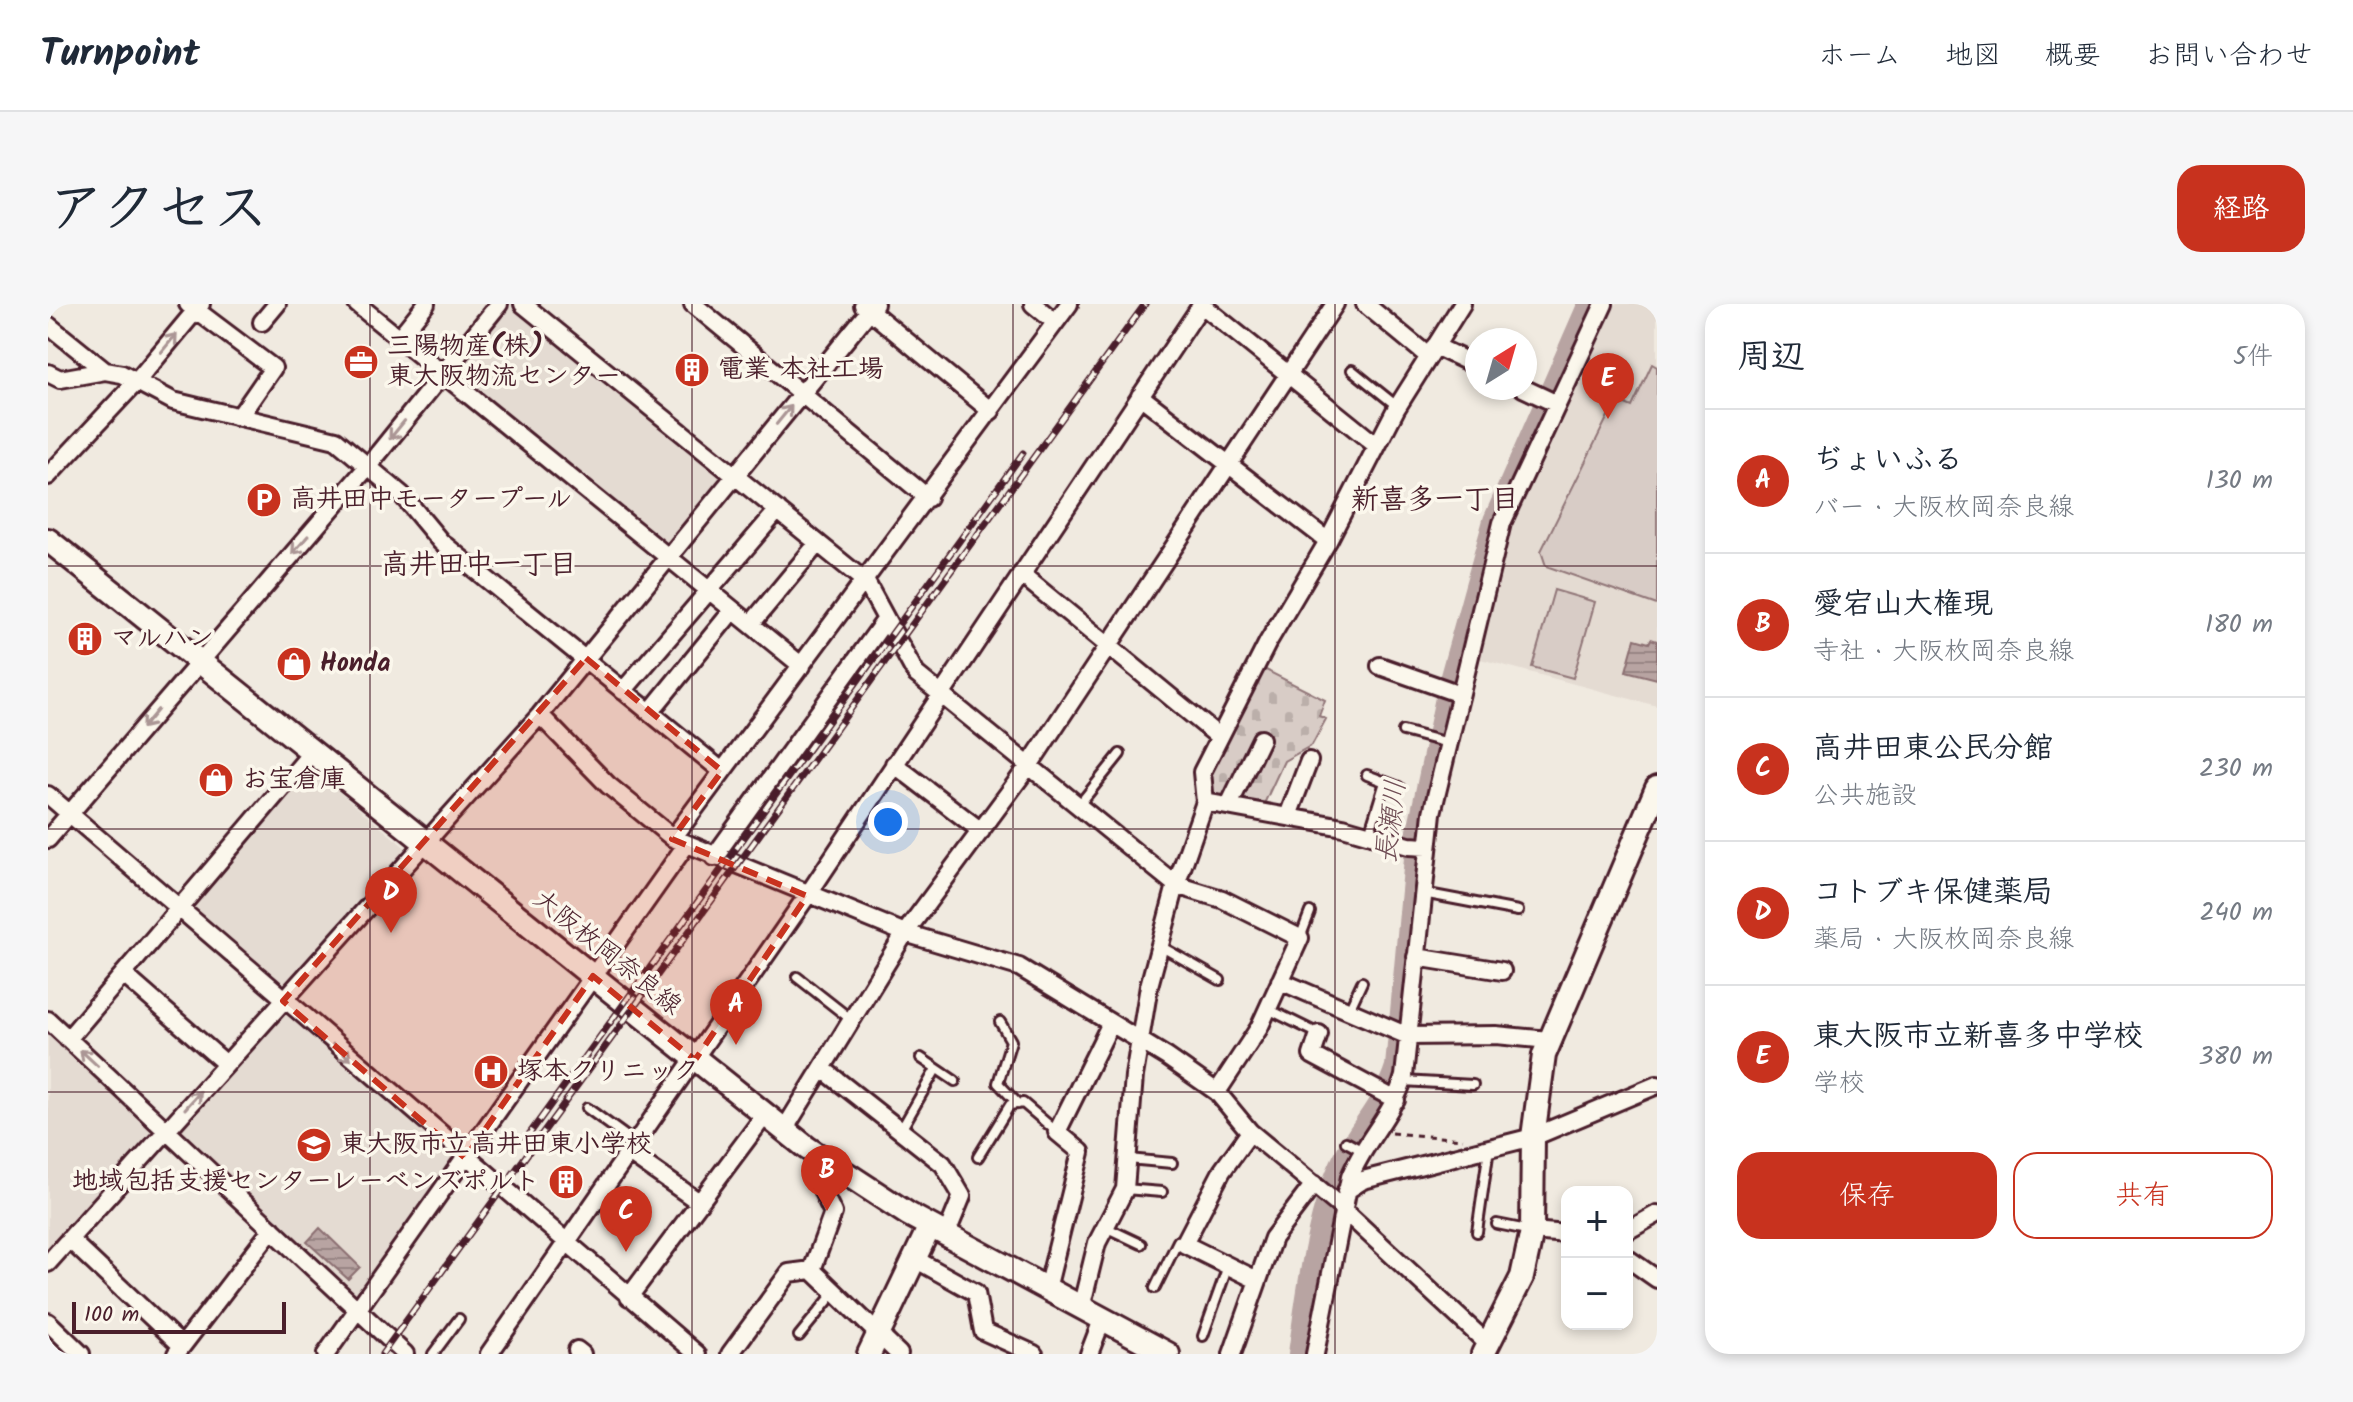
<!DOCTYPE html>
<html lang="ja">
<meta charset="utf-8">
<style>
:root{--surface:#fff;--page:#f6f6f7;--text:#1f2937;--muted:#747a83;--line:#e0e1e3;--accent:#c8321e}
body{margin:0;font-family:Kalam,"Klee One",sans-serif;background:var(--page);color:var(--text)}
.controls{position:absolute;right:24px;bottom:24px;display:grid;overflow:hidden;border-radius:16px;box-shadow:0 4px 12px #0003}
.controls button{width:72px;height:72px;display:grid;place-items:center;padding:0;border:0;border-bottom:2px solid var(--line);background:var(--surface);color:var(--text);font:40px sans-serif}
.compass{position:absolute;left:1417px;top:24px;width:72px;height:72px;border-radius:50%;background:var(--surface);box-shadow:0 4px 12px #0003;rotate:37deg}
.scale{position:absolute;left:24px;bottom:20px;width:214px;box-sizing:border-box;padding-left:8px;border:4px solid #4a1f2b;border-top:0;font-size:22px;line-height:28px;white-space:nowrap;color:#4a1f2b;-webkit-text-stroke:6px #fbf7ec;paint-order:stroke}
.you{position:absolute;left:840px;top:518px;width:28px;height:28px;margin:-20px;border:6px solid #fff;border-radius:50%;background:#1a73e8;box-shadow:0 0 0 12px #1a73e833}
.badge{display:grid;place-items:center;width:52px;height:52px;border-radius:50%;background:var(--accent);color:#fff;font-size:26px;font-weight:700}
.pin{position:absolute;translate:-50% -66px;filter:drop-shadow(0 2px 4px #0008)}
.pin::after{content:'';position:absolute;top:42px;width:28px;height:24px;background:inherit;clip-path:polygon(0 0,100% 0,50% 100%)}
.list{margin:0;padding:0;list-style:none}
h2{display:flex;justify-content:space-between;align-items:center;height:104px;margin:0;padding:0 32px;font-size:34px}
h2 small{font-size:26px;font-weight:400;color:var(--muted)}
.list li{display:grid;grid-template-columns:52px 1fr auto;gap:24px;align-items:center;box-sizing:border-box;height:144px;padding:0 32px;border-top:2px solid var(--line)}
.list b{display:block;font-size:30px;white-space:nowrap}
.list p{margin:0;font-size:26px;white-space:nowrap;color:var(--muted)}
.list em{font-size:26px;font-style:normal;color:var(--muted)}
.actions{display:flex;gap:16px;padding:24px 32px}
.actions a{flex:1;padding:18px 0;border:2px solid var(--accent);border-radius:24px;text-align:center;font-size:28px;color:var(--accent)}
.actions .main{background:var(--accent);color:#fff}
.map{position:relative;flex:none;width:1609px;height:1050px;overflow:hidden;border-radius:24px}
header{display:flex;align-items:center;gap:48px;box-sizing:border-box;height:112px;padding:0 40px;background:var(--surface);border-bottom:2px solid var(--line)}
header strong{font-size:38px}
nav{display:flex;gap:44px;margin-inline-start:auto;font-size:28px}
.intro{display:flex;align-items:center;justify-content:space-between;box-sizing:border-box;height:192px;padding:0 48px}
h1{margin:0;font-size:56px}
.button{padding:20px 36px;border-radius:24px;background:var(--accent);color:#fff;font-size:28px;font-weight:700}
main{display:flex;gap:48px;padding:0 48px}
aside{flex:1;background:var(--surface);border-radius:24px;box-shadow:0 4px 12px #0003}
.map>svg:first-child{display:block}
.built{fill:#e4dbd2}
.green{fill:#d8ccc6;stroke:#917678;stroke-width:2}
.cemetery{fill:url(#cemetery-stones);stroke:#917678;stroke-width:2}
.water{fill:url(#water-rules);stroke:#8c6f72;stroke-width:2}
.lines{fill:none;stroke-linecap:round;stroke-linejoin:round}
.river{stroke:#b8a4a2;stroke-width:26}
.lane-casing{stroke:#4a1f2b;stroke-width:14}
.street-casing{stroke:#4a1f2b;stroke-width:22}
.secondary-casing{stroke:#4a1f2b;stroke-width:28}
.path{stroke:#4a1f2b;stroke-width:3;stroke-dasharray:6 6;stroke-linecap:butt}
.lane{stroke:#fbf7ec;stroke-width:8}
.street{stroke:#fbf7ec;stroke-width:16}
.secondary{stroke:#fbf7ec;stroke-width:22}
.rail-casing{stroke:#4a1f2b;stroke-width:7}
.rail{stroke:#fbf7ec;stroke-width:4;stroke-dasharray:12;stroke-linecap:butt}
.oneway{stroke:#ab9695}
.marked{fill:#c8321e;fill-opacity:0.2;stroke:#c8321e;stroke-width:6;stroke-dasharray:16 10;stroke-linejoin:round}
.grid{fill:none;stroke:#4a1f2b;stroke-width:2;stroke-opacity:0.55}
.labels{text-anchor:middle;dominant-baseline:central;stroke-width:7;stroke-linejoin:round;paint-order:stroke}
.poi-label{font-size:26px;font-weight:bold;fill:#4a1f2b;stroke:#fbf7ec;text-anchor:start}
.street-label{font-size:26px;fill:#4a1f2b;stroke:#fbf7ec}
.neighbourhood-label{font-size:28px;font-weight:bold;fill:#4a1f2b;stroke:#fbf7ec}
.water-label{font-size:28px;font-style:italic;fill:#704e55;stroke:#fbf7ec}
</style>
<header>
<strong>Turnpoint</strong>
<nav><a>ホーム</a><a>地図</a><a>概要</a><a>お問い合わせ</a></nav>
</header>
<div class="intro"><h1>アクセス</h1><a class="button">経路</a></div>
<main>
<div class="map">
<svg width="1609" height="1050" viewBox="0 0 1609 1050">
<defs>
<pattern id="cemetery-stones" width="16" height="16" patternUnits="userSpaceOnUse" patternTransform="scale(2)"><rect width="16" height="16" fill="#d8ccc6"/><path d="M2 7V4a2 2 0 0 1 4 0v3zM10 15v-3a2 2 0 0 1 4 0v3z" fill="#bbafaa"/></pattern>
<pattern id="water-rules" width="6" height="5" patternUnits="userSpaceOnUse" patternTransform="scale(2)"><rect width="6" height="5" fill="#b8a4a2"/><path d="M0 2.5h6" fill="none" stroke="#988584"/></pattern>
</defs>
<rect width="100%" height="100%" fill="#f0eae0"/>
<filter id="ink" filterUnits="userSpaceOnUse"><feTurbulence type="fractalNoise" baseFrequency=".0125" numOctaves="2"/><feDisplacementMap in="SourceGraphic" scale="16" xChannelSelector="R" yChannelSelector="G"/><feConvolveMatrix kernelMatrix="1 2 1 2 8 2 1 2 1" color-interpolation-filters="sRGB"/></filter>
<g filter="url(#ink)">
<!-- built -->
<path class="built" d="M 1564,0 L 1609,0 L 1609,402 L 1425,353 L 1458,230 Z
M 459,3 L 471,6 L 675,171 L 674,178 L 625,239 L 615,242 L 411,75 L 408,64 Z
M 261,463 L 360,546 L 241,682 L 233,682 L 139,602 Z
M 234,703 L 408,854 L 307,994 L 125,827 Z
M 0,728 L 108,828 L 0,947 Z"/>
<!-- green -->
<path class="green" d="M 1604,60 L 1609,63 L 1609,301 L 1498,262 L 1493,247 L 1568,96 L 1584,103 Z
M 1506,286 L 1547,298 L 1525,374 L 1484,363 Z"/>
<!-- cemetery -->
<path class="cemetery" d="M 1212,363 L 1277,396 L 1271,412 L 1278,415 L 1264,441 L 1236,457 L 1215,502 L 1163,492 L 1160,471 Z"/>
<!-- water -->
<path class="water" d="M 1587,335 L 1601,339 L 1603,335 L 1609,337 L 1609,375 L 1578,367 Z
M 272,924 L 312,963 L 300,975 L 259,938 Z"/>
<g class="lines">
<!-- river -->
<path class="river" d="M 1253,1050 C 1261,992 1271,905 1299,853 C 1316,821 1339,799 1350,763 L 1371,532 L 1403,380 L 1448,217 L 1543,0"/>
<defs>
<path id="lane" d="M 1304,66 L 1350,103
M 1355,427 L 1400,439
M 1319,471 L 1351,483
M 1031,501 L 1072,450
M 1321,530 L 1337,478
M 1375,589 L 1470,607
M 1252,634 L 1262,608
M 1112,642 L 1172,676
M 749,673 L 805,717
M 1220,705 L 1271,730
M 1301,706 L 1314,678
M 952,718 L 963,737 L 950,779 L 970,800
M 873,754 L 907,777
M 1355,777 L 1425,781
M 539,804 L 587,839
M 853,826 L 888,765
M 1298,838 L 1315,847
M 930,853 L 962,801 L 975,799 L 1009,828
M 1080,855 L 1124,859
M 1077,885 L 1114,888
M 1449,920 L 1484,927
M 1057,923 L 1093,940
M 1429,928 L 1441,844
M 1107,984 L 1130,937 L 1136,940
M 751,1032 L 786,989
M 1155,1032 L 1180,962
M 385,1050 L 411,1015"/>
<path id="street" d="M 140,0 L 225,64 L 191,113
M 309,0 L 754,362
M 475,0 L 818,278 L 868,370 L 1128,581 L 1174,595 L 1252,634 L 1211,724 L 1169,788
M 645,0 L 880,194
M 985,0 L 1007,18
M 1317,0 L 1380,52
M 815,1 L 943,107
M 1154,1 L 1329,142
M 214,18 L 229,0
M 0,21 L 57,67
M 350,35 L 378,0
M 1387,42 L 1429,62
M 0,69 L 12,75 L 57,67 L 74,70 L 125,97 L 288,136 L 354,191 L 393,238 L 674,467
M 1475,84 L 1509,100
M 1092,92 L 1280,237
M 0,172 L 89,77 L 153,0
M 973,270 L 1170,432
M 703,320 L 770,239
M 1332,362 L 1412,390
M 575,387 L 730,206
M 602,408 L 685,306
M 492,411 L 560,481 L 625,534 L 857,629 L 971,663 L 1119,753 L 1169,788 L 1202,828 L 1288,899 L 1441,1041
M 846,460 L 933,527
M 0,491 L 649,1050
M 1157,498 L 1295,523 L 1361,542 L 1379,543
M 1181,501 L 1213,435
M 1240,512 L 1261,457
M 625,534 L 1021,0
M 0,535 L 321,161 L 451,0
M 666,553 L 838,315
M 1368,653 L 1454,667
M 75,670 L 178,760
M 1232,677 L 1360,732 L 1448,731 L 1501,736
M 0,716 L 357,1050
M 1271,730 L 1264,751 L 1348,796
M 20,735 L 265,447
M 776,766 L 895,860 L 914,892 L 898,931
M 736,826 L 857,629 L 982,460 L 1287,0
M 1202,828 L 1174,867 L 1136,940 L 1209,976
M 581,849 L 651,898
M 1298,887 L 1315,876 L 1485,833 L 1609,781
M 1484,927 L 1519,930
M 1579,927 L 1609,910
M 21,935 L 134,1042
M 1579,954 L 1609,975
M 867,955 L 928,989 L 935,1027 L 986,1050
M 0,959 L 492,411 L 827,0
M 764,966 L 785,909 L 775,888 L 791,866
M 999,985 L 1033,848 L 1009,828 L 1062,721
M 581,993 L 717,811
M 1033,1004 L 1049,939 L 1077,885 L 1086,772 L 1101,682 L 1128,581 L 1157,498 L 1154,468 L 1220,338 L 1280,237 L 1348,105 L 1414,0
M 0,1018 L 33,1050
M 529,1046 L 534,1050
M 128,1050 L 224,925
M 278,1050 L 638,541
M 441,1050 L 759,592 L 1154,0
M 682,1050 L 741,969 L 764,966 L 851,1050
M 1041,1050 L 1054,1016
M 1184,1050 L 1225,934 L 1266,880
M 1267,1050 L 1302,873 C 1316,837 1346,810 1356,772 L 1384,509 L 1454,219 L 1556,0"/>
<path id="secondary" d="M 0,236 L 759,844 L 860,910 L 1120,1050
M 821,1050 L 882,922
M 1435,1050 L 1474,973 L 1484,927 L 1485,833 L 1496,751 L 1609,484"/>
</defs>
<!-- lane casing -->
<use href="#lane" class="lane-casing"/>
<!-- street casing -->
<use href="#street" class="street-casing"/>
<!-- secondary casing -->
<use href="#secondary" class="secondary-casing"/>
<!-- path -->
<path class="path" d="M 1343,829 L 1415,835"/>
<!-- lane -->
<use href="#lane" class="lane"/>
<!-- street -->
<use href="#street" class="street"/>
<!-- secondary -->
<use href="#secondary" class="secondary"/>
<defs>
<path id="rail" d="M 477,836 L 975,149
M 334,1050 L 1097,0"/>
</defs>
<!-- rail casing -->
<use href="#rail" class="rail-casing"/>
<!-- rail -->
<use href="#rail" class="rail"/>
</g>
<!-- one-way arrows -->
<defs><path id="oneway-shaft" d="M-6 0H5M1.5-3L5.5 0L1.5 3" fill="none" stroke-width="1.6" stroke-linecap="round" stroke-linejoin="round" transform="scale(2)"/></defs>
<g class="oneway">
<use href="#oneway-shaft" transform="translate(121 39) rotate(-50)"/>
<use href="#oneway-shaft" transform="translate(736 111) rotate(-51)"/>
<use href="#oneway-shaft" transform="translate(349 126) rotate(129)"/>
<use href="#oneway-shaft" transform="translate(252 241) rotate(131)"/>
<use href="#oneway-shaft" transform="translate(102 415) rotate(130)"/>
<use href="#oneway-shaft" transform="translate(294 748) rotate(41)"/>
<use href="#oneway-shaft" transform="translate(41 754) rotate(-137)"/>
<use href="#oneway-shaft" transform="translate(145 796) rotate(-48)"/>
</g>
</g>
<!-- marked area -->
<path class="marked" d="M 538,354 L 674,467 L 624,535 L 759,592 L 647,756 L 545,672 L 417,854 L 235,697 Z"/>
<!-- grid -->
<path class="grid" d="M 322,0 L 322,1050M 644,0 L 644,1050M 965,0 L 965,1050M 1287,0 L 1287,1050M 0,262 L 1609,262M 0,525 L 1609,525M 0,788 L 1609,788"/>
<!-- icons -->
<defs>
<symbol id="office-disc" viewBox="-11 -11 22 22"><circle r="9.5" fill="#c8321e" stroke="#fbf7ec"/><path d="M-6-3h4V-5.5h4V-3h4V5H-6ZM-1-4.5V-3h2v-1.5ZM-6 0V1H6V0Z" fill="#fff"/></symbol>
<symbol id="building-disc" viewBox="-11 -11 22 22"><circle r="9.5" fill="#c8321e" stroke="#fbf7ec"/><path d="M-4-6H4V6H1V3H-1V6H-4ZM-2.5-4.3h1.7v1.8h-1.7ZM.8-4.3h1.7v1.8H.8ZM-2.5-1h1.7V.8h-1.7ZM.8-1h1.7V.8H.8Z" fill="#fff"/></symbol>
<symbol id="parking-disc" viewBox="-11 -11 22 22"><circle r="9.5" fill="#c8321e" stroke="#fbf7ec"/><path d="M-3.5-5.5H1a3.5 3.5 0 0 1 0 7H-1V5.5H-3.5ZM-1-3.4V-.6H.8a1.4 1.4 0 0 0 0-2.8Z" fill="#fff"/></symbol>
<symbol id="shop-disc" viewBox="-11 -11 22 22"><circle r="9.5" fill="#c8321e" stroke="#fbf7ec"/><path d="M-5-2.5h2.3a2.7 3.5 0 0 1 5.4 0H5L5.5 6h-11ZM-1.5-2.5h3a1.5 2.3 0 0 0-3 0Z" fill="#fff"/></symbol>
<symbol id="hospital-disc" viewBox="-11 -11 22 22"><circle r="9.5" fill="#c8321e" stroke="#fbf7ec"/><path d="M-5-5h3v3.5h4V-5h3V5h-3V1.5h-4V5h-3Z" fill="#fff"/></symbol>
<symbol id="school-disc" viewBox="-11 -11 22 22"><circle r="9.5" fill="#c8321e" stroke="#fbf7ec"/><path d="M0-5L7-2L0 1L-7-2ZM-4 1L0 2.5L4 1V4Q0 6-4 4Z" fill="#fff"/></symbol>
</defs>
<g fill-rule="evenodd">
<use href="#office-disc" x="293" y="38" width="40" height="40"/>
<use href="#building-disc" x="624" y="46" width="40" height="40"/>
<use href="#parking-disc" x="196" y="176" width="40" height="40"/>
<use href="#building-disc" x="17" y="315" width="40" height="40"/>
<use href="#shop-disc" x="226" y="340" width="40" height="40"/>
<use href="#shop-disc" x="148" y="456" width="40" height="40"/>
<use href="#hospital-disc" x="423" y="748" width="40" height="40"/>
<use href="#school-disc" x="246" y="821" width="40" height="40"/>
<use href="#building-disc" x="498" y="858" width="40" height="40"/>
</g>
<g class="labels">
<!-- poi labels -->
<g class="poi-label">
<text x="339" y="43">三陽物産(株)<tspan x="339" dy="30">東大阪物流センター</tspan></text>
<text x="670" y="66">電業 本社工場</text>
<text x="242" y="196">高井田中モータープール</text>
<text x="63" y="335">マルハン</text>
<text x="272" y="360">Honda</text>
<text x="194" y="476">お宝倉庫</text>
<text x="469" y="768">塚本クリニック</text>
<text x="292" y="841">東大阪市立高井田東小学校</text>
<text x="492" y="878" text-anchor="end">地域包括支援センターレーベンズポルト</text>
</g>
<!-- street labels -->
<g class="street-label">
<text transform="translate(559 649) rotate(39)">大阪枚岡奈良線</text>
</g>
<!-- neighbourhood labels -->
<g class="neighbourhood-label">
<text x="1387" y="196">新喜多一丁目</text>
<text x="431" y="261">高井田中一丁目</text>
</g>
<!-- water labels -->
<g class="water-label">
<text transform="translate(1344 518) rotate(-83)">長瀬川</text>
</g>
</g>
</svg>
<div class="controls">
<button>+</button>
<button>−</button>
</div>
<svg class="compass" viewBox="-18 -18 36 36"><path d="M0-13l5 13h-10z" fill="#e53935"/><path d="M0 13l5-13h-10z" fill="#747a83"/></svg>
<div class="scale">100 m</div>
<div class="you"></div>
<div class="pin badge" style="left:688px;top:741px">A</div>
<div class="pin badge" style="left:779px;top:907px">B</div>
<div class="pin badge" style="left:578px;top:948px">C</div>
<div class="pin badge" style="left:343px;top:629px">D</div>
<div class="pin badge" style="left:1560px;top:115px">E</div>
</div>
<aside>
<h2>周辺<small>5件</small></h2>
<ul class="list">
<li><span class="badge">A</span><div><b>ぢょいふる</b><p>バー · 大阪枚岡奈良線</p></div><em>130 m</em></li>
<li><span class="badge">B</span><div><b>愛宕山大権現</b><p>寺社 · 大阪枚岡奈良線</p></div><em>180 m</em></li>
<li><span class="badge">C</span><div><b>高井田東公民分館</b><p>公共施設</p></div><em>230 m</em></li>
<li><span class="badge">D</span><div><b>コトブキ保健薬局</b><p>薬局 · 大阪枚岡奈良線</p></div><em>240 m</em></li>
<li><span class="badge">E</span><div><b>東大阪市立新喜多中学校</b><p>学校</p></div><em>380 m</em></li>
</ul>
<div class="actions"><a class="main">保存</a><a>共有</a></div>
</aside>
</main>
